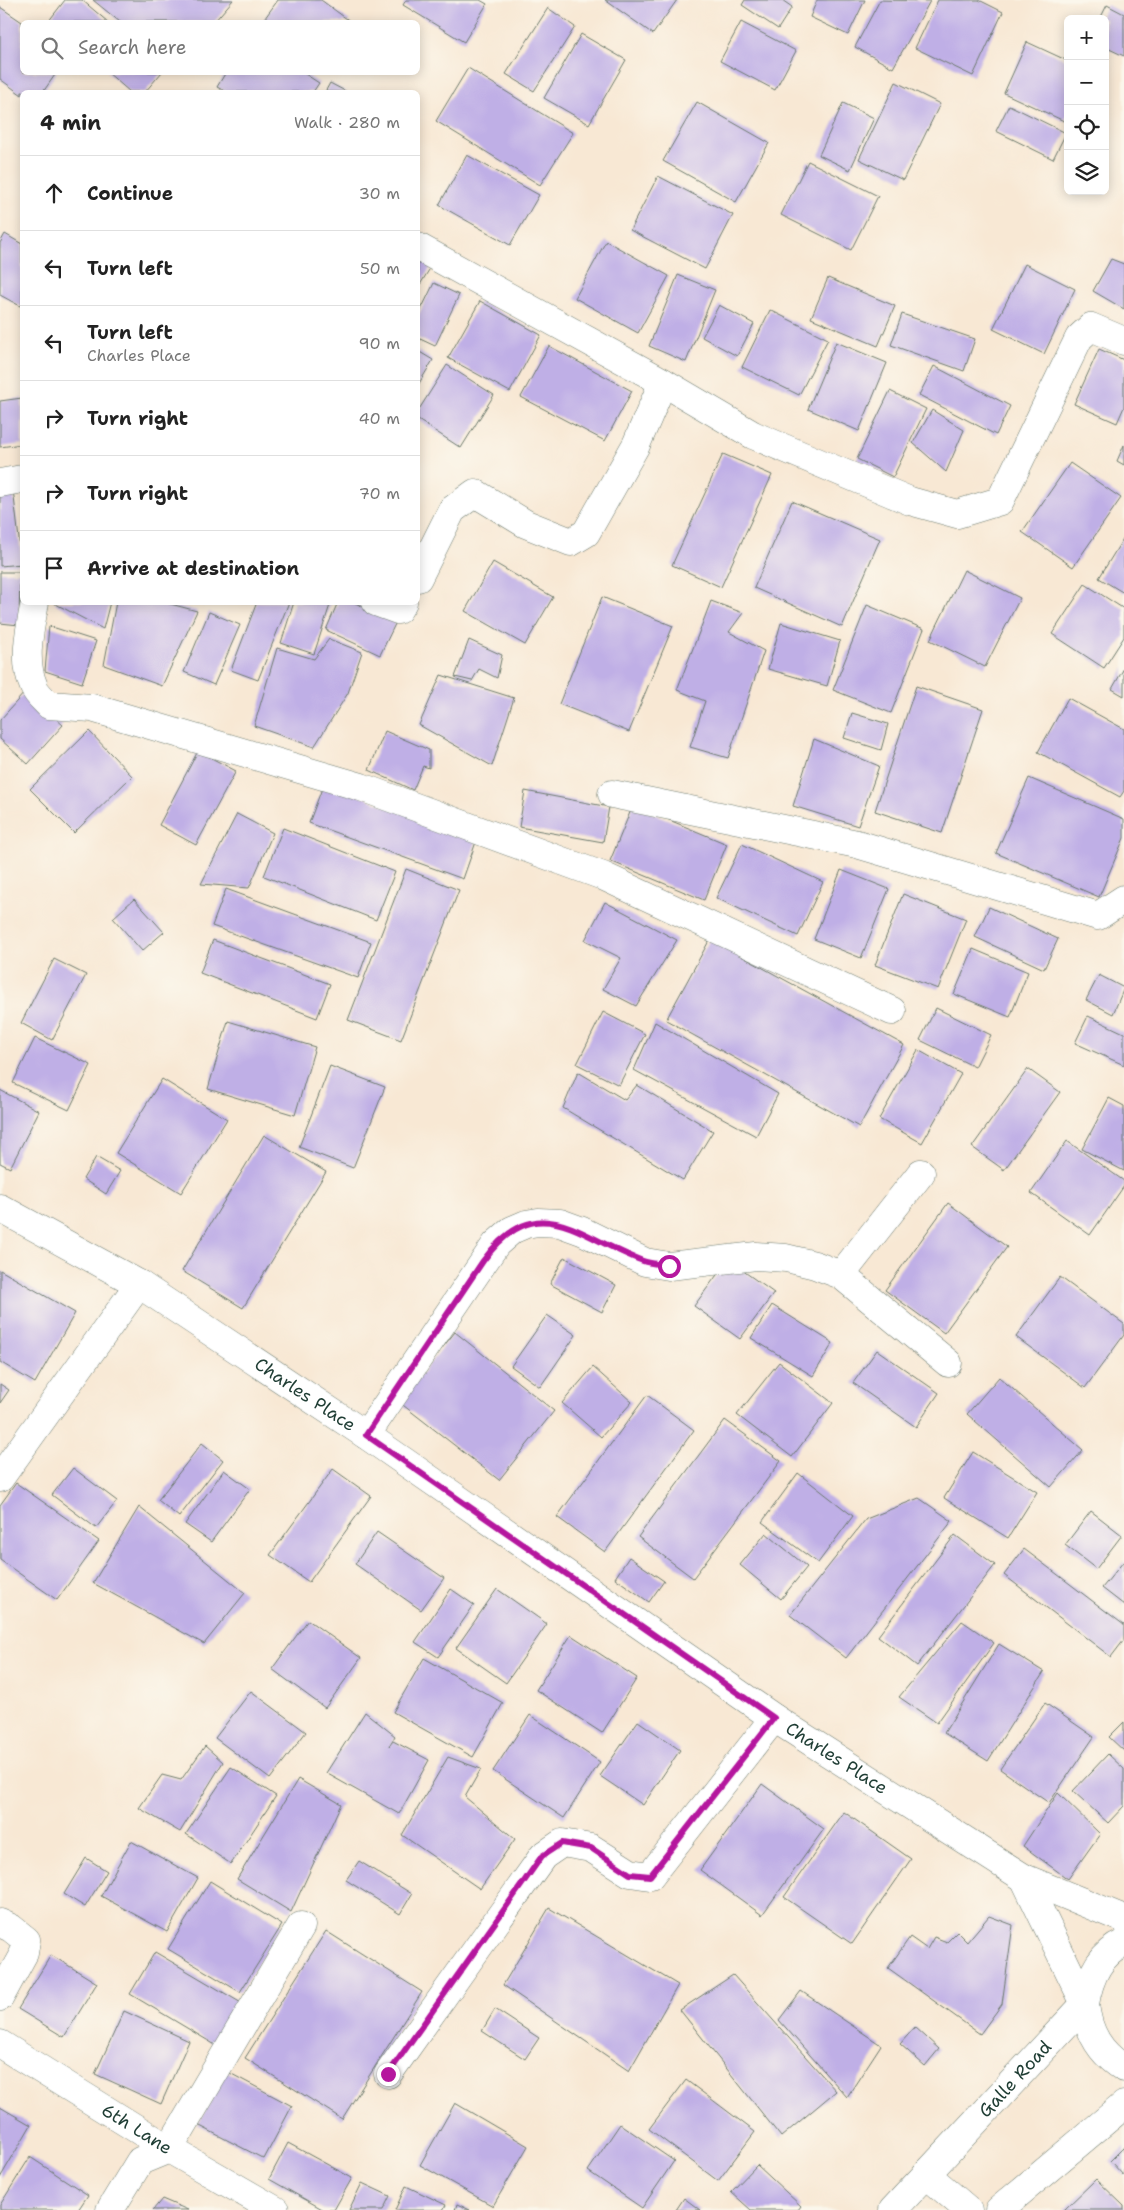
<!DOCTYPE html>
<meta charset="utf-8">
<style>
:root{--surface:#fff;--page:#f6f6f6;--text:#222;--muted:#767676;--line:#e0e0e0}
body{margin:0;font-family:"Shantell Sans",sans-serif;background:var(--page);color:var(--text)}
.controls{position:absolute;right:15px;top:15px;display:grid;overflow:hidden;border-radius:8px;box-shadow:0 2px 12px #0003}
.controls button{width:45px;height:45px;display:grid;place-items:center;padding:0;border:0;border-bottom:1px solid var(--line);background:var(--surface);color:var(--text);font:25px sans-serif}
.stop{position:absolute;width:15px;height:15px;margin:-11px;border:4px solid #b5179e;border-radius:50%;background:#fff}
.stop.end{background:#b5179e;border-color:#fff;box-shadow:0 1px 5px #0008}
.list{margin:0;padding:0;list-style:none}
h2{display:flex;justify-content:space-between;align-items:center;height:65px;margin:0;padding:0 20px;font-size:21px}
h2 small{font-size:16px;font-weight:400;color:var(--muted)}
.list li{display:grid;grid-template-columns:32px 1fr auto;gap:15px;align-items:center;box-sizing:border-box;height:75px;padding:0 20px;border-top:1px solid var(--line)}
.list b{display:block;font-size:19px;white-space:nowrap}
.list p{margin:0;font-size:16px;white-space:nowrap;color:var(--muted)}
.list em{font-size:16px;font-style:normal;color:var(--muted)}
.icon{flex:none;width:28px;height:28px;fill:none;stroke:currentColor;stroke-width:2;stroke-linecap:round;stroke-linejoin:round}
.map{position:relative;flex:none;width:1124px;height:2210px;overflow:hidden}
.search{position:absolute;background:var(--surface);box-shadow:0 2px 12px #0003;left:20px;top:20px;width:400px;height:55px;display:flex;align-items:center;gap:12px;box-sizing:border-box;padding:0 18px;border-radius:8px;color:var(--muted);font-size:19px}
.panel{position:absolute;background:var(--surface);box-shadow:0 2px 12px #0003;left:20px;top:90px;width:400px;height:515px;border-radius:8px}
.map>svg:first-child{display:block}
.building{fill:#bfafe6}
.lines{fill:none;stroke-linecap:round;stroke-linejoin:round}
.street-casing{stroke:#6b796c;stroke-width:29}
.secondary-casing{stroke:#6b796c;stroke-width:29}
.highway-casing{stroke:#6b796c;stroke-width:29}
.street{stroke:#fff;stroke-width:28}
.secondary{stroke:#fff;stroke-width:28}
.highway{stroke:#fff;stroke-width:28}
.route{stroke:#b5179e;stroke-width:6}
.labels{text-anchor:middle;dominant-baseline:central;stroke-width:4;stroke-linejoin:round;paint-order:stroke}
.street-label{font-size:18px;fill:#1f3d34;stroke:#fbf7ec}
</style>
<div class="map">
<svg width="1124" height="2210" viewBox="0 0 1124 2210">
<rect width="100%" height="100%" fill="#fbf7ec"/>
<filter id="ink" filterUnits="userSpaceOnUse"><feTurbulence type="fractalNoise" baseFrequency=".02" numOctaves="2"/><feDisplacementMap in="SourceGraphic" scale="10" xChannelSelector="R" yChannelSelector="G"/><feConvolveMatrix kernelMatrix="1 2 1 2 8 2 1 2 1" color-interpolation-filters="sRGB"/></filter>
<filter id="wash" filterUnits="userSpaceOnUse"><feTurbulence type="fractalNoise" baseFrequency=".0096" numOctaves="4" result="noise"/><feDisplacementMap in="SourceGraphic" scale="20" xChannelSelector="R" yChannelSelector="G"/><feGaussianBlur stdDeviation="1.12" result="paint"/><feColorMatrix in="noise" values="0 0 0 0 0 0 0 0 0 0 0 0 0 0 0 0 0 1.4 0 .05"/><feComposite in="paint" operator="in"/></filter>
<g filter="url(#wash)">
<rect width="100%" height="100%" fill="#f8e8d4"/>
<g id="blocks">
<!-- building -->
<path class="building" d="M 65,0 L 82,0 L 108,22 L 48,22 Z
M 93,0 L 233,0 L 214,22 L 120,22 Z
M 278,0 L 321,0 L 351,22 L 262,22 Z
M 406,0 L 480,0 L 487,4 L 464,42 L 403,5 Z
M 605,0 L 677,0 L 653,34 Z
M 745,0 L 782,0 L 792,7 L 778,29 L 742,5 Z
M 817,0 L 865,0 L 848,35 L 810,17 Z
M 880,0 L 930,1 L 893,68 L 855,47 Z
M 938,0 L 979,0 L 1003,12 L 973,76 L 915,48 Z
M 1107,5 L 1124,14 L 1124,56 L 1105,47 L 1105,19 L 1100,19 Z
M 0,7 L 22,22 L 22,72 L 57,72 L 43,92 L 22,92 L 22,95 L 0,79 Z
M 548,8 L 575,27 L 534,91 L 506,74 Z
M 741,22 L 796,51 L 775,90 L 720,61 Z
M 581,34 L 626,60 L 589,124 L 544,98 Z
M 1027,42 L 1068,61 L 1068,114 L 1064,121 L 1004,93 Z
M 468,68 L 573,133 L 540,185 L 436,121 Z
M 107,72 L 162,72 L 145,92 L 130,92 Z
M 226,72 L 302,72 L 319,83 L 313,92 L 226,92 L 217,87 Z
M 896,82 L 940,104 L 903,180 L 859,159 Z
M 330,83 L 347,92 L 325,92 Z
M 697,102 L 769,143 L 736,202 L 663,161 Z
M 843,103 L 874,118 L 850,170 L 819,155 Z
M 1009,105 L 1066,133 L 1053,159 L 996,131 Z
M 467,155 L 539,195 L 510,245 L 439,205 Z
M 808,161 L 878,196 L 851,250 L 781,215 Z
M 658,176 L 733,215 L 705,269 L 630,230 Z
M 5,234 L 22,244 L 22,307 L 0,295 L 0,243 Z
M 606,241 L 669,276 L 638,333 L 575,298 Z
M 418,255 L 432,265 L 418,288 Z
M 1111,259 L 1124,264 L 1124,309 L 1093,291 Z
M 1025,264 L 1075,289 L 1044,354 L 993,329 Z
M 678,275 L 715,290 L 686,362 L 649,346 Z
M 828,278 L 895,306 L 878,346 L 811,318 Z
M 434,283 L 459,295 L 435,346 L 418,338 L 418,316 Z
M 480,301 L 541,335 L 510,392 L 448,358 Z
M 719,305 L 754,324 L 737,356 L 702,337 Z
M 770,310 L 828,339 L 799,395 L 742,367 Z
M 902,314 L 975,339 L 964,371 L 891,345 Z
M 836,342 L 887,363 L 859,431 L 808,409 Z
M 549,346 L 632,391 L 605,441 L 521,397 Z
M 1099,349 L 1124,360 L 1124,407 L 1117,423 L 1074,404 Z
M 418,351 L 433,360 L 418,385 Z
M 447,365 L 494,395 L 461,448 L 418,420 L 418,411 Z
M 934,366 L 1010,406 L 996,435 L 919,395 Z
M 890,391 L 926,409 L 893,477 L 857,459 Z
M 22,398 L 22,444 L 0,447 L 0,401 Z
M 932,410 L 964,430 L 946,472 L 913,443 Z
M 1124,445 L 1124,465 L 1117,461 Z
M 723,454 L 772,475 L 721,587 L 672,565 Z
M 1070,463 L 1121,498 L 1073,567 L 1022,532 Z
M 13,489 L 22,564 L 0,566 L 0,493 Z
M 792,501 L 880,539 L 842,627 L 754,588 Z
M 1124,537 L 1124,593 L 1099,578 Z
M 493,562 L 553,597 L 525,645 L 465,611 Z
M 964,570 L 1020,598 L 985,667 L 930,640 Z
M 0,572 L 20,572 L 19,625 L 0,623 Z
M 1085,584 L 1124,609 L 1124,637 L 1104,668 L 1052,634 Z
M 602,597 L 673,626 L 629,732 L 559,704 Z
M 711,601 L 743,613 L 729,632 L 764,651 L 728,758 L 690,747 L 705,701 L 677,690 Z
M 52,602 L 110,602 L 103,629 Z
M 116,602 L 163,602 L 197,611 L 162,686 L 104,665 Z
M 257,602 L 289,602 L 258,680 L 231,670 Z
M 294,602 L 331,602 L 314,654 L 281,643 Z
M 338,602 L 353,602 L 396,622 L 380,655 L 326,630 Z
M 867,605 L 924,629 L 891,713 L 833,690 Z
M 209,612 L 240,625 L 214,685 L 184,672 Z
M 781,623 L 840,641 L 827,686 L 768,669 Z
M 49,626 L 96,641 L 82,683 L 45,671 Z
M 329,639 L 362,652 L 348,693 L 314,747 L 254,726 L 277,648 L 314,659 Z
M 469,640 L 502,655 L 497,678 L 479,669 L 472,681 L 455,677 Z
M 1124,668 L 1124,696 L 1112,689 Z
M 441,675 L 514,698 L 492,766 L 419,725 Z
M 916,686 L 983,709 L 942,833 L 875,811 Z
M 25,692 L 63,725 L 28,764 L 0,739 L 0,720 Z
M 1068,698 L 1124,729 L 1124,791 L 1120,797 L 1038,752 Z
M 852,713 L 888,724 L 881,750 L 844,738 Z
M 89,731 L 132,776 L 74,833 L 30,789 Z
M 385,731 L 429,750 L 429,768 L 423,766 L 413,790 L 369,770 Z
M 814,739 L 879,766 L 858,826 L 793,806 Z
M 198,751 L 236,771 L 196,845 L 159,825 Z
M 1029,778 L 1124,819 L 1124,838 L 1099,897 L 996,853 Z
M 324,783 L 477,839 L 463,879 L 309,823 Z
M 525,791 L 609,807 L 603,842 L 519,827 Z
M 633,805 L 727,844 L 704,900 L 610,861 Z
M 237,814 L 273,833 L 249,888 L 201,884 Z
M 283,828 L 395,872 L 376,920 L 264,876 Z
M 742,844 L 823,882 L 798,936 L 716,898 Z
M 406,869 L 459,890 L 401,1040 L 348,1020 Z
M 841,870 L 889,889 L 861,958 L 814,939 Z
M 226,889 L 371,942 L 358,978 L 212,926 Z
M 903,894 L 966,919 L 938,989 L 875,965 Z
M 134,899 L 164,932 L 142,951 L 113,918 Z
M 605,902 L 677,940 L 636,1006 L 603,989 L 621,958 L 585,940 Z
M 989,907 L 1058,939 L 1044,969 L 975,937 Z
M 710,939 L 904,1045 L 859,1127 L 666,1020 Z
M 213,940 L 330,984 L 317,1018 L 200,973 Z
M 973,949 L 1028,972 L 1010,1017 L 954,994 Z
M 54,959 L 86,975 L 52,1040 L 21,1023 Z
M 1099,975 L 1124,988 L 1113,1014 L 1086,1000 Z
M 936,1008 L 991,1035 L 975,1067 L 920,1040 Z
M 603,1012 L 645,1034 L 619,1085 L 577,1064 Z
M 1088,1016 L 1124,1033 L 1124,1065 L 1075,1043 Z
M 228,1021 L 315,1047 L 295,1115 L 208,1089 Z
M 655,1022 L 778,1094 L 756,1136 L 634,1070 Z
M 35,1038 L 91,1065 L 69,1110 L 13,1083 Z
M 918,1050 L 961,1074 L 922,1143 L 879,1119 Z
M 330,1066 L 385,1087 L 353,1168 L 299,1147 Z
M 1028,1069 L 1060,1092 L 1004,1170 L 972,1147 Z
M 578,1072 L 625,1100 L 637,1085 L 713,1131 L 683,1180 L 563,1108 Z
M 162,1079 L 227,1119 L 181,1193 L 116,1153 Z
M 0,1090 L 39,1111 L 10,1168 L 0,1163 Z
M 1109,1098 L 1124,1106 L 1124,1171 L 1082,1149 Z
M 264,1135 L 326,1172 L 243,1308 L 182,1271 Z
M 1067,1141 L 1124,1181 L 1124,1186 L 1090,1235 L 1031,1193 Z
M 96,1157 L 120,1171 L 106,1194 L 83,1179 Z
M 948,1203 L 1007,1247 L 944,1333 L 885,1290 Z
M 564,1257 L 616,1285 L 602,1312 L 550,1284 Z
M 728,1260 L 774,1293 L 740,1339 L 694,1306 Z
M 0,1270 L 75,1313 L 35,1383 L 0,1362 Z
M 1060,1277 L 1124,1324 L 1124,1335 L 1085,1388 L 1016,1337 Z
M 772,1305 L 833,1343 L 813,1376 L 751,1338 Z
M 547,1315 L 576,1335 L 540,1387 L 511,1366 Z
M 455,1332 L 554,1411 L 499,1480 L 399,1402 Z
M 877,1350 L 939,1393 L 916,1427 L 853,1383 Z
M 779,1362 L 833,1403 L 792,1457 L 737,1415 Z
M 593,1367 L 632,1402 L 601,1437 L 562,1403 Z
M 999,1377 L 1083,1450 L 1051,1487 L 967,1414 Z
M 0,1384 L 9,1390 L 0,1403 Z
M 647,1395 L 694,1430 L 605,1552 L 557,1517 Z
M 725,1420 L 781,1461 L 693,1578 L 638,1537 Z
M 202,1443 L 223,1460 L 179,1517 L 158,1500 Z
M 973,1452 L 1037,1492 L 1008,1538 L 944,1498 Z
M 73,1468 L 117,1501 L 96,1528 L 52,1495 Z
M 333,1469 L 371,1496 L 309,1582 L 270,1555 Z
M 224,1470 L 250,1489 L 211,1542 L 185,1524 Z
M 798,1473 L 853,1516 L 818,1563 L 762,1522 Z
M 16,1483 L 99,1541 L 57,1600 L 0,1560 L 0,1505 Z
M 919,1498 L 952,1521 L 846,1658 L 790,1615 L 866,1519 Z
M 139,1507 L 245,1593 L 204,1644 L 93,1583 Z
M 1091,1511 L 1122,1535 L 1096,1569 L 1065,1545 Z
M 377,1532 L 444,1578 L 421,1610 L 355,1564 Z
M 766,1533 L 807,1567 L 781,1599 L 740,1565 Z
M 955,1535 L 995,1565 L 917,1666 L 878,1636 Z
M 1024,1549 L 1124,1625 L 1124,1640 L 1111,1657 L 1004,1575 Z
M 629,1557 L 664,1581 L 649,1602 L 615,1578 Z
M 1124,1561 L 1124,1605 L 1102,1588 Z
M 451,1589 L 474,1605 L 438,1657 L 415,1642 Z
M 497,1589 L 547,1624 L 506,1683 L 456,1648 Z
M 308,1620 L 361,1658 L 325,1708 L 272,1669 Z
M 962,1621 L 994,1643 L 937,1723 L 899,1697 Z
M 571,1635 L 637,1678 L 602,1733 L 536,1690 Z
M 999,1644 L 1044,1672 L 988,1761 L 944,1733 Z
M 424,1658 L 503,1703 L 473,1757 L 393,1712 Z
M 251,1691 L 306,1732 L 270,1779 L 215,1738 Z
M 1045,1703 L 1094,1737 L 1049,1803 L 1000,1769 Z
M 365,1712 L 395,1736 L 389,1746 L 393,1741 L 429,1760 L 399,1814 L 326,1773 Z
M 530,1715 L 600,1762 L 564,1818 L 493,1771 Z
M 638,1721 L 680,1750 L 643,1805 L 600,1776 Z
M 1124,1722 L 1124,1751 L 1109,1737 Z
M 205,1746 L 223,1762 L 180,1832 L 139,1808 L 162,1775 L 181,1780 Z
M 1108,1754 L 1124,1769 L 1124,1806 L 1108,1823 L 1073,1791 Z
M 448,1757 L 481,1769 L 465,1797 L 515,1839 L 480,1889 L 402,1835 Z
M 231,1767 L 276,1796 L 231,1864 L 186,1834 Z
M 298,1779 L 341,1804 L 291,1912 L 237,1879 Z
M 762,1784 L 824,1829 L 762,1915 L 700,1870 Z
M 1058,1793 L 1100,1834 L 1068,1879 L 1023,1846 Z
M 844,1812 L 911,1859 L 852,1944 L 784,1897 Z
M 131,1841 L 198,1878 L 167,1932 L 101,1896 Z
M 86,1858 L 107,1871 L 85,1907 L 64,1894 Z
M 359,1861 L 412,1894 L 400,1914 L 346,1880 Z
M 210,1881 L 282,1925 L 240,1992 L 168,1949 Z
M 549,1908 L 678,1985 L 629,2071 L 503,1985 Z
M 989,1916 L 1013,1925 L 1002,2004 L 980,2034 L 888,1968 L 910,1937 L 927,1949 L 934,1937 L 947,1942 L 957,1932 L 967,1942 Z
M 326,1931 L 422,1992 L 342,2119 L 245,2058 Z
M 155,1952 L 243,2004 L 217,2046 L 130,1994 Z
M 51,1955 L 97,1983 L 64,2037 L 18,2009 Z
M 733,1975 L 836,2091 L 781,2137 L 680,2010 Z
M 801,1991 L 881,2045 L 847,2097 L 779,2020 Z
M 495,2009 L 539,2038 L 525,2059 L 482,2031 Z
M 124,2011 L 189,2041 L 161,2104 L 95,2074 Z
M 915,2027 L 939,2049 L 925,2066 L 900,2044 Z
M 226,2071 L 292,2106 L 264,2159 L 198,2125 Z
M 686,2080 L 755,2132 L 718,2181 L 649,2129 Z
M 455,2103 L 528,2146 L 493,2206 L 420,2165 Z
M 0,2107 L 31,2125 L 0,2178 Z
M 620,2124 L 674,2161 L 642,2208 L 588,2171 Z
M 288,2143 L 352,2178 L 334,2210 L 324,2210 L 269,2179 Z
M 1124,2147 L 1124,2176 L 1110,2161 Z
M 30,2157 L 88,2195 L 78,2210 L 0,2210 L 0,2205 Z
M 757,2165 L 801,2206 L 798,2210 L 751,2210 L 731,2192 Z
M 1096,2179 L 1124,2206 L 1124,2210 L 1064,2210 Z
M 362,2183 L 390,2196 L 383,2210 L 349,2210 Z
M 406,2186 L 446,2205 L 443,2210 L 395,2210 Z
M 684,2198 L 700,2210 L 676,2210 Z
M 162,2199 L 188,2210 L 153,2210 Z
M 457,2204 L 470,2210 L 455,2210 Z"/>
</g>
</g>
<g filter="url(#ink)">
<use href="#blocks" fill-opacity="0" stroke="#6b796c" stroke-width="1"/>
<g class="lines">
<defs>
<g id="street">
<path d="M 418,247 L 663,382 L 753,435 L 910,501 L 957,514 L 1000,501 L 1079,338 L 1091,327 L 1124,341"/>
<path d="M 0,483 L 22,479"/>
<path d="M 418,578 L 452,510 L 475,493 L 526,524 L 571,542 L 586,533 L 636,445 L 663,382"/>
<path d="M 35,602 C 30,629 22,660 34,687 C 36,693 44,700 49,705 L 92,708 L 361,787 L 603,876 L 892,1011"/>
<path d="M 376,602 L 398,610 L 403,602"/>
<path d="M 612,794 L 857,844 L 1098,916 L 1124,899"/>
<path d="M 841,1275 L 921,1173"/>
<path d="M 366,1435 L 496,1244 L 512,1230 L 526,1224 L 538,1222 L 560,1223 L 582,1231 L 645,1262 L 669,1266 L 756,1256 L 786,1258 L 815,1265 L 841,1275 L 948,1363"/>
<path d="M 0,1478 L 139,1284"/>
<path d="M 0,1923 L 11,1928 L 26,1940 L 24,1953 L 0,1997"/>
<path id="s1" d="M 0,2044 L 169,2149 L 275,2210"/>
<path d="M 388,2074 L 543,1856 L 562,1843 L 591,1848 L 630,1873 L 650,1876 L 774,1718"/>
<path d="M 926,2174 L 968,2210"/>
<path d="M 110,2210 L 140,2161 L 169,2149 L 301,1926"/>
</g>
<g id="secondary">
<path id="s2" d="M 0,1208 L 139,1284 L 366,1435 L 774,1718 L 1024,1878 L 1124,1919"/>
<path d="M 1024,1878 L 1085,2004"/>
</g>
<g id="highway">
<path d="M 1085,2004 C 1088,2033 1100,2053 1124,2068"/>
<path id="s3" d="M 893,2210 L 1085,2004 C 1089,1979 1099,1954 1124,1943"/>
<path d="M 999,2210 L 1124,2105"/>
</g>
</defs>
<!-- street casing -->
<use href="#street" class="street-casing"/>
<!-- secondary casing -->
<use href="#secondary" class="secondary-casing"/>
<!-- highway casing -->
<use href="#highway" class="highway-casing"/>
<!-- street -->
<use href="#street" class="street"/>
<!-- secondary -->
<use href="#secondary" class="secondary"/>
<!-- highway -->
<use href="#highway" class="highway"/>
</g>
</g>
<g class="lines" filter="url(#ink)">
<!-- route -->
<path class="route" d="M 388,2074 L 542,1856 L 562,1843 L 591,1848 L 630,1874 L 650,1876 L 774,1718 L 366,1435 L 483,1261 C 538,1185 579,1238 643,1261 C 651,1264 661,1264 669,1266"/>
</g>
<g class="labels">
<!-- street labels -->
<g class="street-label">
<text stroke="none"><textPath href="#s2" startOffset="358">Charles Place</textPath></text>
<text stroke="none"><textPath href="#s2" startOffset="1002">Charles Place</textPath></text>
<text stroke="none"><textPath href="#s3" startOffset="179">Galle Road</textPath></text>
<text stroke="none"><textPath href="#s1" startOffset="161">6th Lane</textPath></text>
</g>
</g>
</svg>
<div class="controls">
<button>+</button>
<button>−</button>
<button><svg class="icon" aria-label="locate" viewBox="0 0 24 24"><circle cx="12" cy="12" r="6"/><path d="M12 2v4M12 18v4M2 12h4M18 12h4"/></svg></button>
<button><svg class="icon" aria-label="layers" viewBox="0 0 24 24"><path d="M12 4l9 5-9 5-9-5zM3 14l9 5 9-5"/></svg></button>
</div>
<div class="stop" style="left:669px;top:1266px"></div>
<div class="stop end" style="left:388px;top:2074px"></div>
<div class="search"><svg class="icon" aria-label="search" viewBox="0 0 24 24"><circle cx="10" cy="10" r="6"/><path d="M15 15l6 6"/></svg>Search here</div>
<section class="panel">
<h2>4 min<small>Walk · 280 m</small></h2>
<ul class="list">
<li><svg class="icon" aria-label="ahead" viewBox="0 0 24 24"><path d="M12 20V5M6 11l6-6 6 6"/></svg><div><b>Continue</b></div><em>30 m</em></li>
<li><svg class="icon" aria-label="left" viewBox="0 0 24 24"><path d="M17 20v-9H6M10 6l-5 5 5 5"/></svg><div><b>Turn left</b></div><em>50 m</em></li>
<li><svg class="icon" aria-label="left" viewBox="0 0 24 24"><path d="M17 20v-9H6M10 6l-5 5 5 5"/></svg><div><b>Turn left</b><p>Charles Place</p></div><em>90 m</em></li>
<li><svg class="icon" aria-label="right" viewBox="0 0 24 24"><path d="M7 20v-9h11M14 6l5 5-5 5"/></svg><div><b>Turn right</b></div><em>40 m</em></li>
<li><svg class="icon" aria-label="right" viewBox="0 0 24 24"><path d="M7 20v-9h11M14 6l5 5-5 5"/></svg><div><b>Turn right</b></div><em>70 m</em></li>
<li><svg class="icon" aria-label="arrive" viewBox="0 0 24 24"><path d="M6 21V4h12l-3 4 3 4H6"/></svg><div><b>Arrive at destination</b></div></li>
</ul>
</section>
</div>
